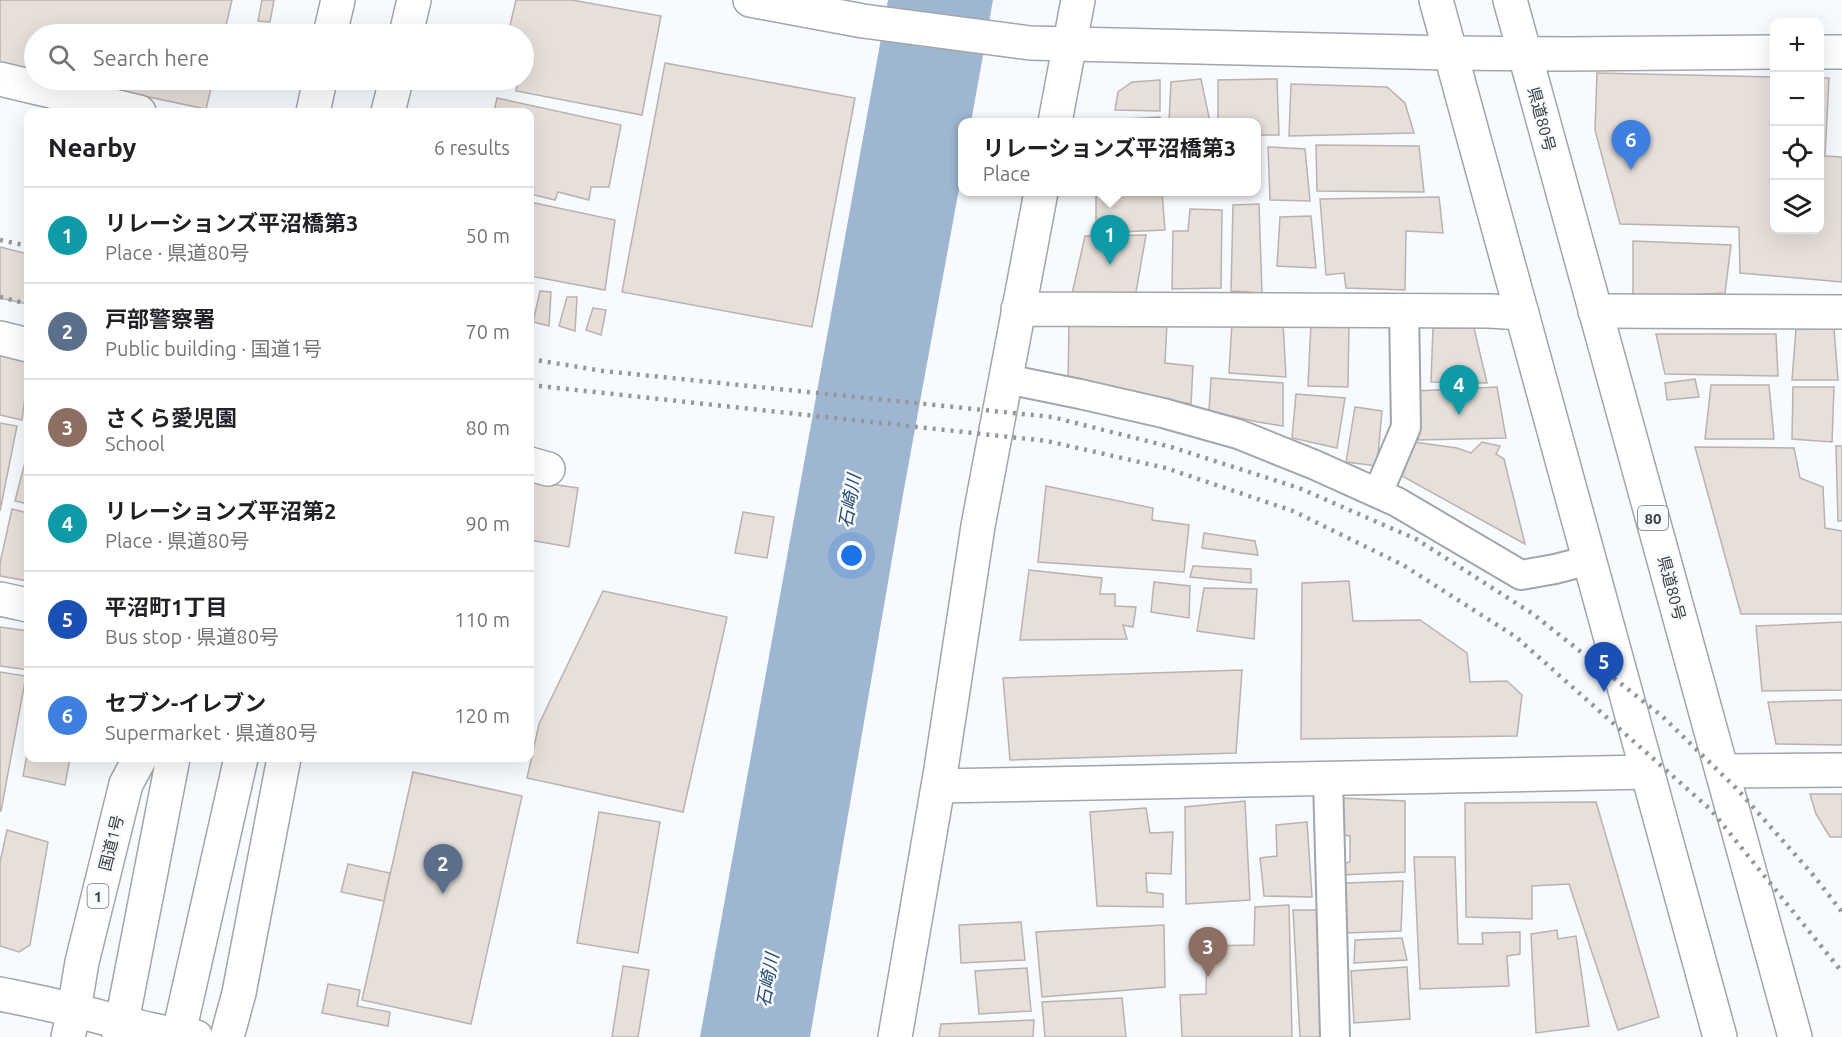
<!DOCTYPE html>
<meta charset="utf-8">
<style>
:root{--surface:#fff;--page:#f6f6f6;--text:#202124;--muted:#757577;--line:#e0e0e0;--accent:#b45309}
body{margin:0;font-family:Ubuntu,"Noto Sans JP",sans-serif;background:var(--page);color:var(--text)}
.controls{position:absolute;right:18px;top:18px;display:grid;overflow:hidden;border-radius:12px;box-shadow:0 6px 24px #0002}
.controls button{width:54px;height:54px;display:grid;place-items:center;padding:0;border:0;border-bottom:2px solid var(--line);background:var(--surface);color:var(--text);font:30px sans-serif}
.you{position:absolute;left:852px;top:556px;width:21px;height:21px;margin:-15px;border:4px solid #fff;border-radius:50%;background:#1a73e8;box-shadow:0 0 0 9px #1a73e833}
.badge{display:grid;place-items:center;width:39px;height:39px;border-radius:50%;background:var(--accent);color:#fff;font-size:20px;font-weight:700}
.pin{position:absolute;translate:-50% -50px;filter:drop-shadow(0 2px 3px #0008)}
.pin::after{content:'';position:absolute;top:32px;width:21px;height:18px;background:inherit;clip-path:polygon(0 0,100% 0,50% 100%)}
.popup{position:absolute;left:958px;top:118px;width:303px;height:78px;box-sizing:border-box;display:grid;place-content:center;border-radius:12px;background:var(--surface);filter:drop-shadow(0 2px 4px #0005);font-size:20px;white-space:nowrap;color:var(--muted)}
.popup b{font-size:22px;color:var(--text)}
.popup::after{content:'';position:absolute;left:50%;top:100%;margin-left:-12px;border:12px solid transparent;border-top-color:var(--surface)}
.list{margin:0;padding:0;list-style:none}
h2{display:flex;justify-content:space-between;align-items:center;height:78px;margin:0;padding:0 24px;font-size:26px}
h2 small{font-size:20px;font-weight:400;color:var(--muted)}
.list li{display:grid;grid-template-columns:39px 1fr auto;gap:18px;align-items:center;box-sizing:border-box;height:96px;padding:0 24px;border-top:2px solid var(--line)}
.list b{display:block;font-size:22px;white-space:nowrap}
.list p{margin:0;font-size:20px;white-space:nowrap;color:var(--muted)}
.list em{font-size:20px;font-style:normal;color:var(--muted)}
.icon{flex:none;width:33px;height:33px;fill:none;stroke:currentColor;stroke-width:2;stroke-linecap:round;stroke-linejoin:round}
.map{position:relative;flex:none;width:1842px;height:1037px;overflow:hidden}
.search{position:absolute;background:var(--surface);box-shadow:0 6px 24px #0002;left:24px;top:24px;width:510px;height:66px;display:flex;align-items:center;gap:15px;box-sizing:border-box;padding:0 21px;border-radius:33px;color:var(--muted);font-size:22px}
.panel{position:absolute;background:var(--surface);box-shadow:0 6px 24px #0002;left:24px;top:108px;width:510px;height:654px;border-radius:12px}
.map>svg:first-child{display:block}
.water{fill:#9eb6d2}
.building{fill:#e6dfda;stroke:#b9b2ad;stroke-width:1.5}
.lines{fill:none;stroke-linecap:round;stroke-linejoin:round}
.service-casing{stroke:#a0a6ac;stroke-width:32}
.minor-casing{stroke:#a0a6ac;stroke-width:36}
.tertiary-casing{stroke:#a0a6ac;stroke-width:36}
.primary-casing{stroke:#a0a6ac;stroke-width:36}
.trunk-casing{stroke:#a0a6ac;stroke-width:36}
.service{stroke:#fff;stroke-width:28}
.minor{stroke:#fff;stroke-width:33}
.tertiary{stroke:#fff;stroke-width:33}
.primary{stroke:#fff;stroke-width:33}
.trunk{stroke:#fff;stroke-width:33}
.rail{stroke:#94979a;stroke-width:4.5;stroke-dasharray:3 6;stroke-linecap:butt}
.labels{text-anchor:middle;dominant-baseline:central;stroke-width:5;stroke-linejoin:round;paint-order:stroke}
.shield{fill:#f7fafe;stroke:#727478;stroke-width:1.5}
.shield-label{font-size:15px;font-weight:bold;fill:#393b3e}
.street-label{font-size:16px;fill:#393b3e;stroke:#f7fafe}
.water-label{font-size:18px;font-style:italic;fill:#244970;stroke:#f7fafe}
</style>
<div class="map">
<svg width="1842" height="1037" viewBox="0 0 1842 1037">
<rect width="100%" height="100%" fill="#f7fafe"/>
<!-- water -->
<path class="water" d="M 888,0 L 993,0 L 971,122 L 963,122 L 963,167 L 904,489 L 810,1037 L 700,1037 Z"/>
<!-- building -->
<path class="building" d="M 0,0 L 232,0 L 224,34 L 34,34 L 34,72 L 0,65 Z
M 262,0 L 274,0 L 270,22 L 258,21 Z
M 516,0 L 572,0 L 661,16 L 642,115 L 516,91 L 518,80 L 524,80 L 524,34 L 508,34 Z
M 665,63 L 855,98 L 812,327 L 622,292 Z
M 1597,73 L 1774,77 L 1774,230 L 1820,230 L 1820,78 L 1829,78 L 1825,156 L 1842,157 L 1842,282 L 1740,273 L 1739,227 L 1620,224 L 1595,130 Z
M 1201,79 L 1210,122 L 1169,122 L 1171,82 Z
M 1277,79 L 1279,135 L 1257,135 L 1257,122 L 1218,122 L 1218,80 Z
M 68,80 L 213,80 L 206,109 Z
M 1160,80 L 1160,111 L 1115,110 L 1118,92 L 1132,82 Z
M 1291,84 L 1387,87 L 1405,103 L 1414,133 L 1289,136 Z
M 497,98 L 621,125 L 609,187 L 591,187 L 589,200 L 558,192 L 555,200 L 530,194 L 530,112 L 494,112 Z
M 1160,117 L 1161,122 L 1110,122 L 1111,120 Z
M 1316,145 L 1419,146 L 1424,192 L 1317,191 Z
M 1268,147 L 1305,149 L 1310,201 L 1270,200 Z
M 1096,192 L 1162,192 L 1165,230 L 1096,233 Z
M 1439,197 L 1443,233 L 1406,231 L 1405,290 L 1346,288 L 1344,273 L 1326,275 L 1320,199 Z
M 530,202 L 615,220 L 605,290 L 530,276 Z
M 1259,204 L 1262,293 L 1231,291 L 1233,205 Z
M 1190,209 L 1222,210 L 1221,288 L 1172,289 L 1173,231 L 1188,231 Z
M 1311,216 L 1316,268 L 1277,266 L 1280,217 Z
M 1146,235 L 1135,298 L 1072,294 L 1085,236 Z
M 1633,241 L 1731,245 L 1725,293 L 1633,298 Z
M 0,247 L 28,254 L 28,304 L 0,298 Z
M 540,291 L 551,292 L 549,326 L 533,322 Z
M 567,297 L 577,297 L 575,331 L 559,326 Z
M 593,308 L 606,310 L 601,335 L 586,330 Z
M 1069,322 L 1167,323 L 1165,363 L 1193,366 L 1191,404 L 1068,382 Z
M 1232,322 L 1283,323 L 1286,377 L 1229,373 Z
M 1311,323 L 1349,324 L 1348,387 L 1308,386 Z
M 1433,328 L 1474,328 L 1487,383 L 1431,382 Z
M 1834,328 L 1838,380 L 1792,380 L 1796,329 Z
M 1656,334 L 1776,334 L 1778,376 L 1665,374 Z
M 0,355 L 28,360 L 28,373 L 22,420 L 0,415 Z
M 1211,378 L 1283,383 L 1283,426 L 1258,422 L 1209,411 Z
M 1695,379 L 1699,397 L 1667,400 L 1665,383 Z
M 1711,385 L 1769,385 L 1774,439 L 1705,439 Z
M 1497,387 L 1506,438 L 1418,440 L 1416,391 Z
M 1793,387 L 1834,387 L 1832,442 L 1792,439 Z
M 1296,394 L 1345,398 L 1337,448 L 1292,438 Z
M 1355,407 L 1382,411 L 1377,466 L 1346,462 Z
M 0,423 L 17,426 L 0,511 Z
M 1414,442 L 1457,448 L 1471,453 L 1482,442 L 1500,446 L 1496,454 L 1504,459 L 1525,544 L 1402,476 Z
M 1836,446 L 1842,446 L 1842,521 L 1838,521 Z
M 1695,447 L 1794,448 L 1800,478 L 1823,487 L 1825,528 L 1842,531 L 1842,614 L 1741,614 Z
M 25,462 L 28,463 L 28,504 L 15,501 Z
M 530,481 L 578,488 L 569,547 L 530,540 Z
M 1046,486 L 1153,508 L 1152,520 L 1189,525 L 1184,572 L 1038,562 Z
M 12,509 L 28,513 L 28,581 L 0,576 L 0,563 Z
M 743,512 L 774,517 L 767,558 L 735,553 Z
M 1204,533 L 1255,541 L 1258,555 L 1202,548 Z
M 1193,566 L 1251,569 L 1251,583 L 1190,577 Z
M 1029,570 L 1102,578 L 1100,594 L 1115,594 L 1115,606 L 1136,607 L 1133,627 L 1123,625 L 1127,639 L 1020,640 Z
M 1349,581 L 1353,621 L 1420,620 L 1467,653 L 1470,682 L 1507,681 L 1522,695 L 1517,736 L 1301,739 L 1302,583 Z
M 1154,582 L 1190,586 L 1189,618 L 1151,612 Z
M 1204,588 L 1257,589 L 1254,639 L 1197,631 Z
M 603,591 L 727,617 L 683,812 L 527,778 L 539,724 Z
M 1842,622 L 1842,690 L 1762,691 L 1756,626 Z
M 0,627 L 28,631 L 28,670 L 0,666 Z
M 1242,670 L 1236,753 L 1010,760 L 1003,678 Z
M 0,672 L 26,676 L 1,811 L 0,811 Z
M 1842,700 L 1842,745 L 1776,744 L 1768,702 Z
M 28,749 L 28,758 L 70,758 L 65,785 L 23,776 Z
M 413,772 L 522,796 L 471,1024 L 362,1000 Z
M 1810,794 L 1842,794 L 1842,837 L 1830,837 L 1816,814 Z
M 1340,798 L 1405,801 L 1405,872 L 1341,875 L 1341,864 L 1350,862 L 1350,836 L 1337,834 Z
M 1245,801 L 1250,900 L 1186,904 L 1185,807 Z
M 1596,802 L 1659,1017 L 1618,1030 L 1569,884 L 1532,886 L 1532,919 L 1466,917 L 1465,803 Z
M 1146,808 L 1150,833 L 1173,832 L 1171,874 L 1146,873 L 1147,892 L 1163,894 L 1163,907 L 1097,906 L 1090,812 Z
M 599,812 L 660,822 L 638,953 L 577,943 Z
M 1307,822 L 1312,897 L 1264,896 L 1260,858 L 1277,856 L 1276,825 Z
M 7,830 L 48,842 L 30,945 L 19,952 L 0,946 L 0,862 Z
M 1414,857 L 1455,857 L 1458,944 L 1483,944 L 1482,933 L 1520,932 L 1520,954 L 1507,956 L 1509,986 L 1420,989 Z
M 348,864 L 390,873 L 384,901 L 341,892 Z
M 1403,881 L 1401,931 L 1347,933 L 1346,883 Z
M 1289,905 L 1292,1037 L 1182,1037 L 1180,995 L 1206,994 L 1207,946 L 1254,945 L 1255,907 Z
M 1293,910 L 1317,910 L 1322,1037 L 1300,1037 Z
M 1021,922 L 1025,960 L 961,963 L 959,925 Z
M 1164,925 L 1165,987 L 1042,997 L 1036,932 Z
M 1557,930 L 1558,939 L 1576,936 L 1589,1026 L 1536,1033 L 1531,934 Z
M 1402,938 L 1407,960 L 1354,963 L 1355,940 Z
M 623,966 L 649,970 L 638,1037 L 612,1037 Z
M 1407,967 L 1410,1019 L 1354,1023 L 1351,971 Z
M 1027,968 L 1031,1011 L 979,1014 L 975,971 Z
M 328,984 L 360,990 L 357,1006 L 390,1012 L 388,1026 L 322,1013 Z
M 1122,998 L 1126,1037 L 1045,1037 L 1042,1002 Z
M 1034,1020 L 1033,1037 L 939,1037 L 941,1024 Z"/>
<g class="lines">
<defs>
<path id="service" d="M 1006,379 L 1080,394 L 1163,413 L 1238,434 L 1315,465 L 1397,502 L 1521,575 L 1555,569 L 1590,560
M 1378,493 L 1406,427 L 1404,311
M 1328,779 L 1335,1037"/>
<path id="minor" d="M 0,79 L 139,112
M 1055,122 L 1078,0
M 1018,309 L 1489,311 L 1522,313
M 1595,311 L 1842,312
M 0,338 L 28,345
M 530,464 L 548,469
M 0,599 L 28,605
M 1722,771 L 1842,770
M 938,786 L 1647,772
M 895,1037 L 941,769 L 978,526 L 1041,192"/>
<path id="tertiary" d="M 750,0 L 863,21 L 1030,43 L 1450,53 L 1568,54 L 1774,52
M 1820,52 L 1842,52
M 0,994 C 24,999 49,1004 73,1010 C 114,1020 154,1033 196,1037"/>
<path id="primary" d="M 1436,0 L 1720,1037
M 1510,0 L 1795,1037"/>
<path id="trunk" d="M 330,34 L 338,0
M 406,34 L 414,0
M 313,112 L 320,80
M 388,112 L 396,80
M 68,1037 L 74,1010 L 82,962 L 126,784 L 140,758
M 119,1037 L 173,758
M 178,1037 L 241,758
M 227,1037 L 239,993 L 284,758"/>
</defs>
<!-- service casing -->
<use href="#service" class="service-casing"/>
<!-- minor casing -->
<use href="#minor" class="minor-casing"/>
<!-- tertiary casing -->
<use href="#tertiary" class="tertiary-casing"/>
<!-- primary casing -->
<use href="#primary" class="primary-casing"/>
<!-- trunk casing -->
<use href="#trunk" class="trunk-casing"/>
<!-- service -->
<use href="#service" class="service"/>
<!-- minor -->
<use href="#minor" class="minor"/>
<!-- tertiary -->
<use href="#tertiary" class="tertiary"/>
<!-- primary -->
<use href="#primary" class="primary"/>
<!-- trunk -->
<use href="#trunk" class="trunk"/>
<!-- rail -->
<path class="rail" d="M 0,240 L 28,246
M 0,297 L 28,304
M 530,359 L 603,371 L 1052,417 L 1171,447 L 1299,488 L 1416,539 L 1533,614 L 1663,717 L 1737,789 L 1814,876 L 1842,912
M 530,385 L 1047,441 L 1166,468 L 1293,511 L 1403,565 L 1516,637 L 1711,810 L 1842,972"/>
</g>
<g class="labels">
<!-- shield labels -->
<g class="shield">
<rect x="1638" y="506" width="30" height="24" rx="4.5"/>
<rect x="87.5" y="884" width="21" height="24" rx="4.5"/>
</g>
<g class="shield-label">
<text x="1653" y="518">80</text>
<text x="98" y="896">1</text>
</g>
<!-- street labels -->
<g class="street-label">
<text transform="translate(1542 119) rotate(75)">県道80号</text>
<text transform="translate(1672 588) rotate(75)">県道80号</text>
<text transform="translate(111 843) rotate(-76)">国道1号</text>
</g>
<!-- water labels -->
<g class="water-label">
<text transform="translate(849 501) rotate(-80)">石崎川</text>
<text transform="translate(767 980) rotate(-80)">石崎川</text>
</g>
</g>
</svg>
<div class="controls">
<button>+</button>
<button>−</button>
<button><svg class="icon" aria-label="locate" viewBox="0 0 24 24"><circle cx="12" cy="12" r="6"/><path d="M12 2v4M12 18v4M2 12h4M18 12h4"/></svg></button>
<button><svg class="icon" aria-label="layers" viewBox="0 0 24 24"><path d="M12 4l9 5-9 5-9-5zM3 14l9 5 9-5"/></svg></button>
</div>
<div class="you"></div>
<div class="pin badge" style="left:1110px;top:265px;background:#0f9aa8">1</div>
<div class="popup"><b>リレーションズ平沼橋第3</b>Place</div>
<div class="pin badge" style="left:443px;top:894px;background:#5c6f8a">2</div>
<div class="pin badge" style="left:1208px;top:977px;background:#8d6e63">3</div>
<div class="pin badge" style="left:1459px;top:415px;background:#0f9aa8">4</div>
<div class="pin badge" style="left:1604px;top:692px;background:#1a4fb4">5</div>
<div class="pin badge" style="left:1631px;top:170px;background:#3f7fe0">6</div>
<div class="search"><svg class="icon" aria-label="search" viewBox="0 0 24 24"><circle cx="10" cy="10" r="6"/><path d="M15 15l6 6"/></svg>Search here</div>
<section class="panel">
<h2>Nearby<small>6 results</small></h2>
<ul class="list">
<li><span class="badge" style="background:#0f9aa8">1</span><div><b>リレーションズ平沼橋第3</b><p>Place · 県道80号</p></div><em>50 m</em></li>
<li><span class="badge" style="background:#5c6f8a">2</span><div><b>戸部警察署</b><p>Public building · 国道1号</p></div><em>70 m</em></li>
<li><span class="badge" style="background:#8d6e63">3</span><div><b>さくら愛児園</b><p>School</p></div><em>80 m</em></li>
<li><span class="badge" style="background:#0f9aa8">4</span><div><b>リレーションズ平沼第2</b><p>Place · 県道80号</p></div><em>90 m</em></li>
<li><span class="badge" style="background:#1a4fb4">5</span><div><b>平沼町1丁目</b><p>Bus stop · 県道80号</p></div><em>110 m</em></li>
<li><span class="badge" style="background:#3f7fe0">6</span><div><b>セブン-イレブン</b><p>Supermarket · 県道80号</p></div><em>120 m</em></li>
</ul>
</section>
</div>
